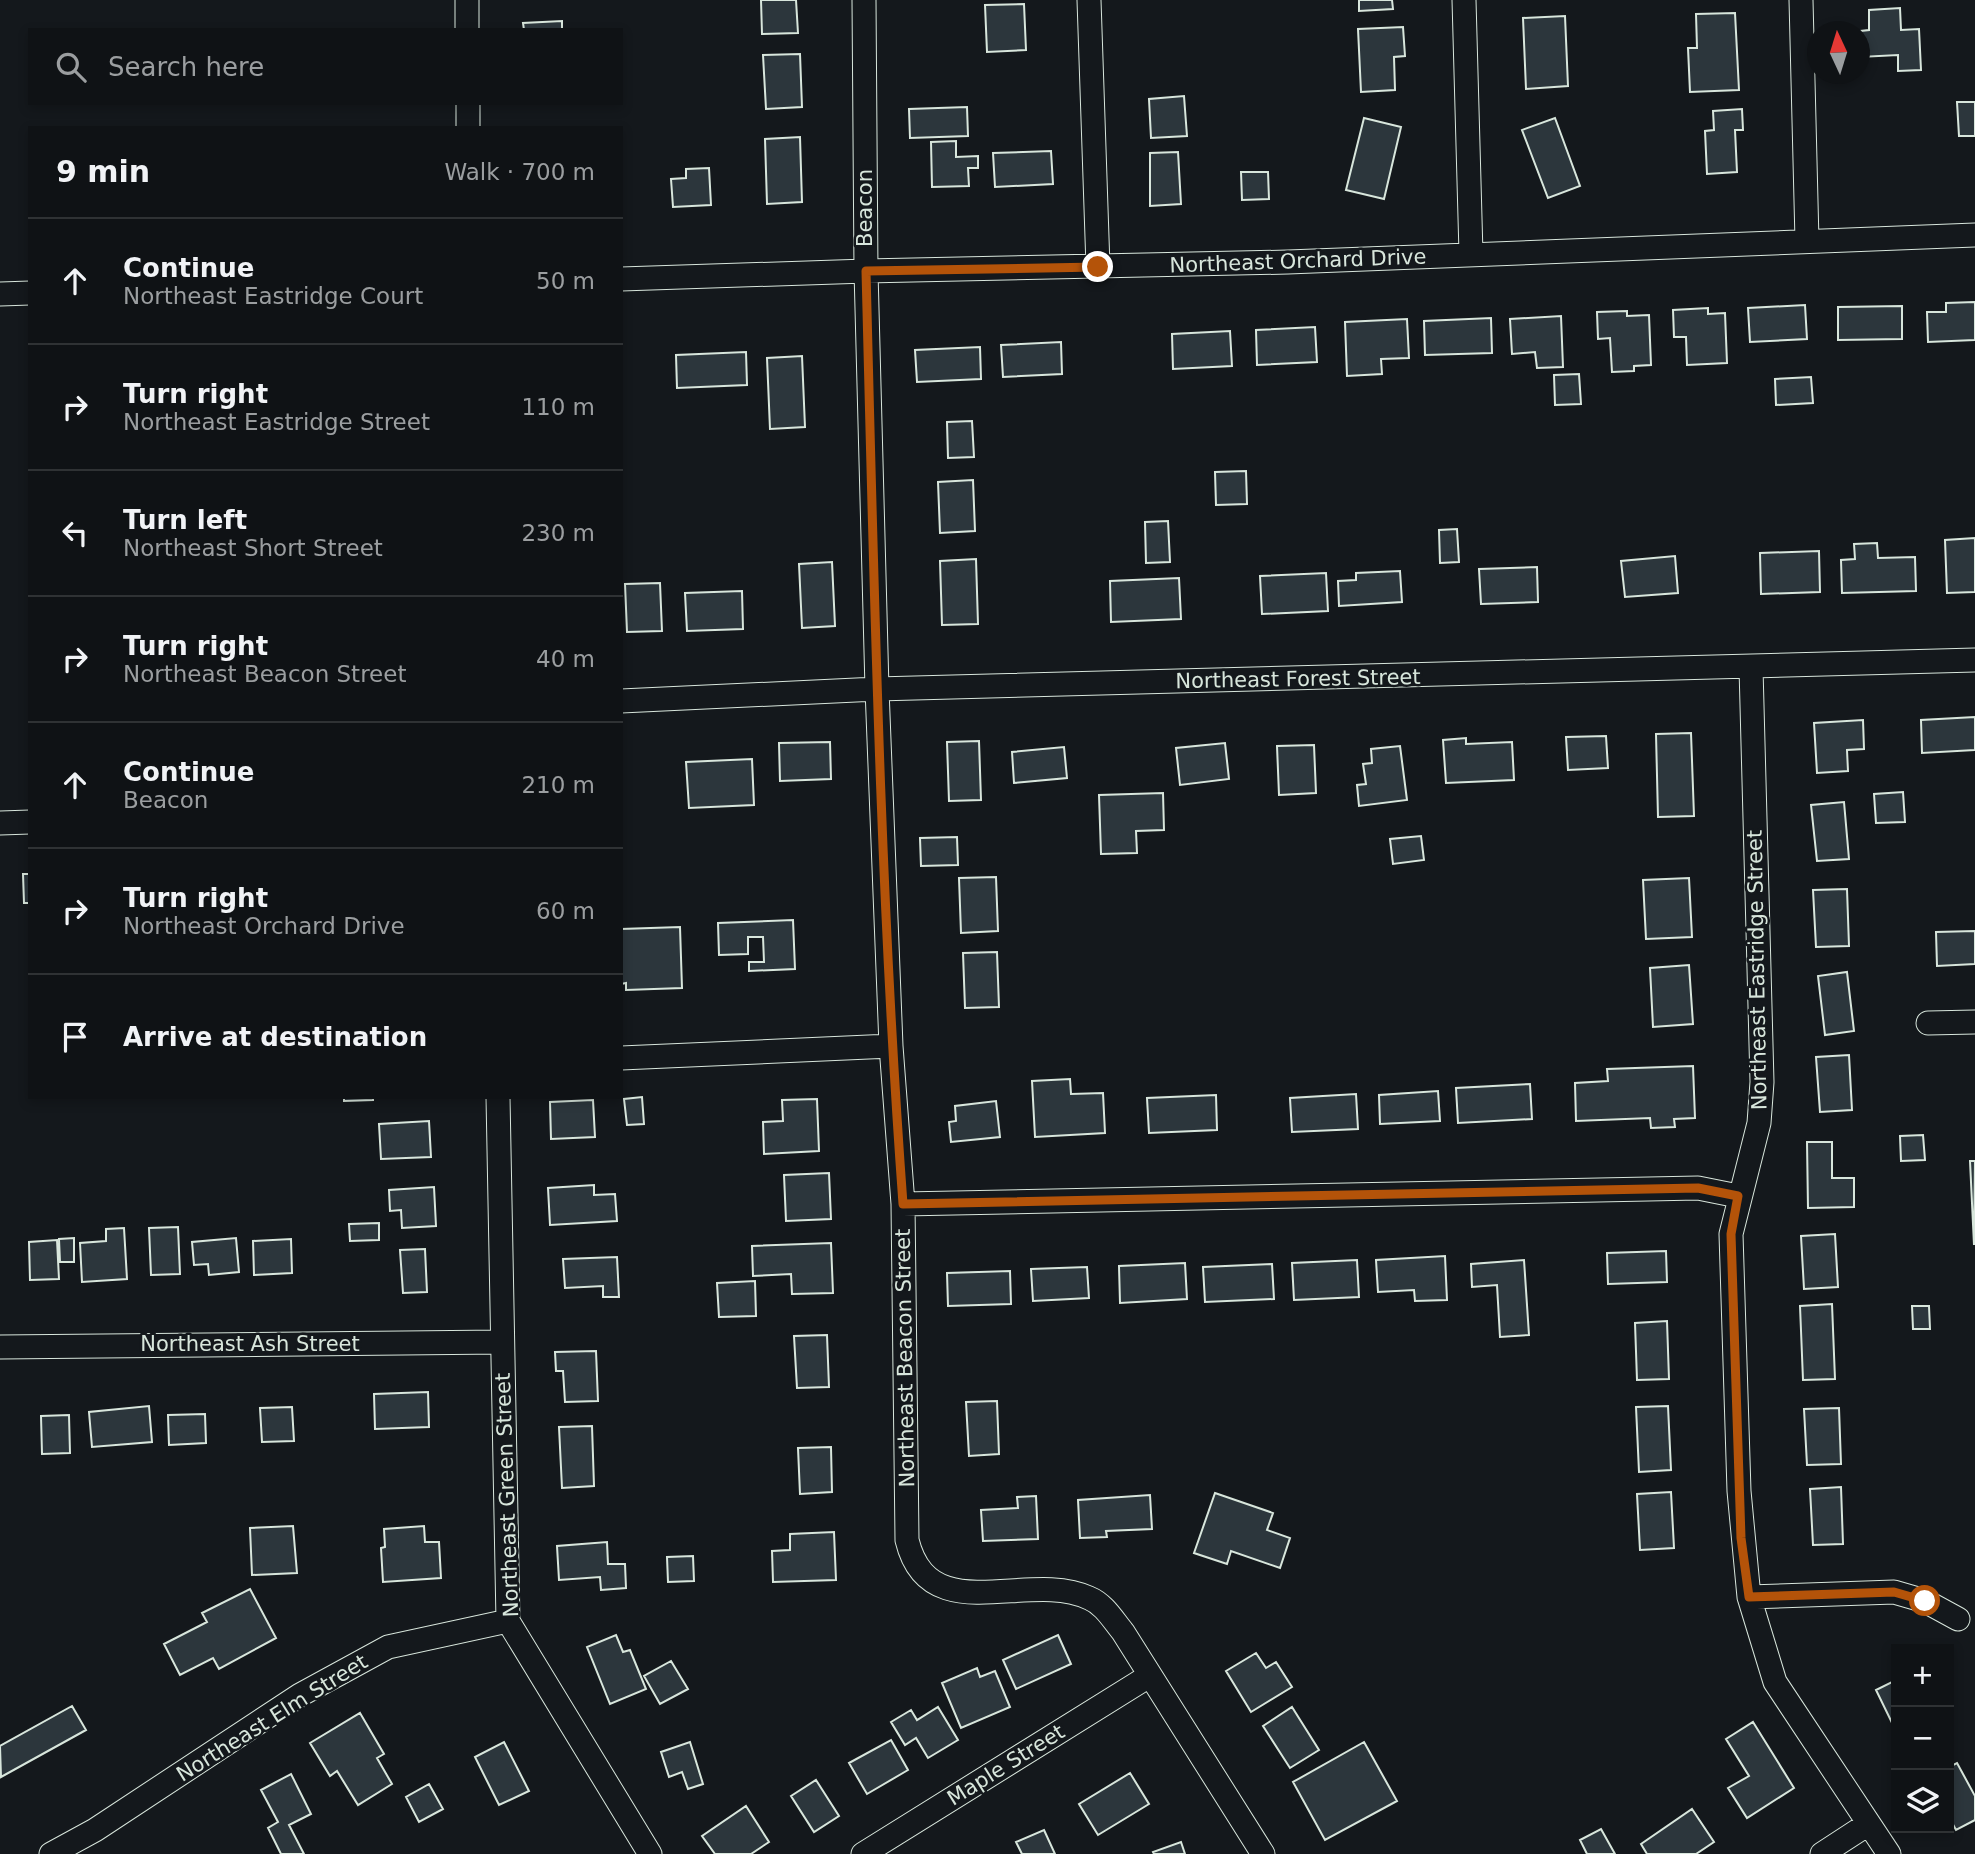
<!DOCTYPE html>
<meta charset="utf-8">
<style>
:root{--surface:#0f1215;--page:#1d2022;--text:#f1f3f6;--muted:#9b9ea0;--line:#2f3234}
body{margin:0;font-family:"DejaVu Sans",sans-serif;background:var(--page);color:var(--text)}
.controls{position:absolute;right:21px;bottom:21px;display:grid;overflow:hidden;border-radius:0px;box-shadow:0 4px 10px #0003}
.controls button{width:63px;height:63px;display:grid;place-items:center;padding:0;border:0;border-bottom:2px solid var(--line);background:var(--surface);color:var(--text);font:35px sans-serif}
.compass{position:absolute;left:1807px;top:21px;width:63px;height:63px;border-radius:50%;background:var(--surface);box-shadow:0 4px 10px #0003;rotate:356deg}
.stop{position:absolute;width:21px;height:21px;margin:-16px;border:5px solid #b45309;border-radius:50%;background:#fff}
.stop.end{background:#b45309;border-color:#fff;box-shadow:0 2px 7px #0008}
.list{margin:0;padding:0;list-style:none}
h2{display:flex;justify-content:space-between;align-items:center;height:91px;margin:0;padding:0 28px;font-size:30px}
h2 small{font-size:23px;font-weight:400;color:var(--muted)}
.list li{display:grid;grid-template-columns:46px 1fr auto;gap:21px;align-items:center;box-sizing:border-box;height:126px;padding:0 28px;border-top:2px solid var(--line)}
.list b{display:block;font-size:26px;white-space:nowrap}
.list p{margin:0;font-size:23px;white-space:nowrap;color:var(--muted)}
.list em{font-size:23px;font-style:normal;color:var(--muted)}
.icon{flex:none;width:38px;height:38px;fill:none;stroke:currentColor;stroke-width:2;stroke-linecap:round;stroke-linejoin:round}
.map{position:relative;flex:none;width:1975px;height:1854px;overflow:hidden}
.search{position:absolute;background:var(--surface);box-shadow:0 4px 10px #0003;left:28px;top:28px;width:595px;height:77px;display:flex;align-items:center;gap:18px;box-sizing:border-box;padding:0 24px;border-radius:0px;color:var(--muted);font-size:26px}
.panel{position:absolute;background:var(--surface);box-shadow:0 4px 10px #0003;left:28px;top:126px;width:595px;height:973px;border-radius:0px}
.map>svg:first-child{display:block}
.building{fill:#2c363c;stroke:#d8e6dc;stroke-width:2}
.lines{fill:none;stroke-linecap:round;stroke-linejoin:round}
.street-casing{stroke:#d8e6dc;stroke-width:25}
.street{stroke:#14181c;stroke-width:23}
.route{stroke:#b45309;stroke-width:9}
.labels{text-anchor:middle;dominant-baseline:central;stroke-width:5;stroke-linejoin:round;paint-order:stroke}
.street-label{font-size:21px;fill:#d8e6dc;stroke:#14181c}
</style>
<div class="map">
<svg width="1975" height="1854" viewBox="0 0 1975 1854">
<rect width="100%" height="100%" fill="#14181c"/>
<!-- building -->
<path class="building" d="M 761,0 L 796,0 L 798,33 L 762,34 Z
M 1359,0 L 1392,0 L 1393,9 L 1359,11 Z
M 1024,4 L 1026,50 L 987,52 L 985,5 Z
M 1900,8 L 1901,30 L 1919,29 L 1921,70 L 1898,71 L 1898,55 L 1860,57 L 1860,32 L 1851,32 L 1869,30 L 1869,10 Z
M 1735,13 L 1739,90 L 1690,92 L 1688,48 L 1697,48 L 1696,14 Z
M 1565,16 L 1568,86 L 1526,89 L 1523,18 Z
M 562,21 L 562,30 L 524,30 L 523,23 Z
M 1403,27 L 1405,56 L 1394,57 L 1395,90 L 1361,92 L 1358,29 Z
M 800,54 L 802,107 L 766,109 L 763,55 Z
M 1184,96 L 1187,136 L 1151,138 L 1149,99 Z
M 1957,102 L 1975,102 L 1975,136 L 1959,136 Z
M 967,107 L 968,136 L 910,138 L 909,109 Z
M 1742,109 L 1743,130 L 1735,130 L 1737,172 L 1707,174 L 1705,131 L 1714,130 L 1713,111 Z
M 1364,118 L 1401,127 L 1384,199 L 1346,190 Z
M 1555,118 L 1580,186 L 1548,198 L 1522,130 Z
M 800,137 L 802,202 L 767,204 L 765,139 Z
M 956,141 L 956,157 L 978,156 L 978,168 L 968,168 L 969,186 L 932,187 L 931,142 Z
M 1051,151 L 1053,184 L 995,187 L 993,153 Z
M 1178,152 L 1181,204 L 1150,206 L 1150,153 Z
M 709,168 L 711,205 L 673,207 L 671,179 L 686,178 L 686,169 Z
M 1241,172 L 1268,172 L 1269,199 L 1242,200 Z
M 1975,302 L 1975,340 L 1928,342 L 1927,312 L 1946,312 L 1946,303 Z
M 1805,305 L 1807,339 L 1750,342 L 1748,308 Z
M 1902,306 L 1902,339 L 1838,340 L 1838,307 Z
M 1708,308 L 1708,314 L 1725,313 L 1727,363 L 1687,365 L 1686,337 L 1674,337 L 1673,310 Z
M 1627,311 L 1627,316 L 1649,315 L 1651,365 L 1634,366 L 1634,371 L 1612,372 L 1610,338 L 1598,339 L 1597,312 Z
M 1561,316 L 1563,367 L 1537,368 L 1535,352 L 1512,354 L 1510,319 Z
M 1491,318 L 1492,353 L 1425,355 L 1424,321 Z
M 1407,319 L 1409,358 L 1381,359 L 1382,374 L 1347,376 L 1345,322 Z
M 1315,327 L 1317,362 L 1257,365 L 1256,330 Z
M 1230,331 L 1232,366 L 1173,369 L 1172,334 Z
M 1061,342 L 1062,374 L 1003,377 L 1001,345 Z
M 980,347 L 981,379 L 917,382 L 915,350 Z
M 746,352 L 747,385 L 677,388 L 676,355 Z
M 802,356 L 805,427 L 770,429 L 767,358 Z
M 1579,374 L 1581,404 L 1555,405 L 1554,375 Z
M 1811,377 L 1813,403 L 1776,405 L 1775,379 Z
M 972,421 L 974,457 L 948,458 L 947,422 Z
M 1246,471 L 1247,504 L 1216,505 L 1215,472 Z
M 973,480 L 975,531 L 940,533 L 938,482 Z
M 1168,521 L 1170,562 L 1146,563 L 1145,522 Z
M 1457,529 L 1459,562 L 1440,563 L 1439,530 Z
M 1975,538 L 1975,592 L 1947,593 L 1945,540 Z
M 1877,543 L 1878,558 L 1915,557 L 1916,591 L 1842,593 L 1841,560 L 1855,559 L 1854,544 Z
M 1819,551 L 1820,592 L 1761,594 L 1760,553 Z
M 1675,556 L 1678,593 L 1625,597 L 1621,561 Z
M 976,559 L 978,624 L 942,625 L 940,561 Z
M 832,562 L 835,626 L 802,628 L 799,564 Z
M 1537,567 L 1538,602 L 1481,604 L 1479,569 Z
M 1400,571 L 1402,602 L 1339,606 L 1338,581 L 1356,580 L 1356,573 Z
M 1326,573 L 1328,611 L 1262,614 L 1260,576 Z
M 1179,578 L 1181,619 L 1111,622 L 1110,581 Z
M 660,583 L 662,631 L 627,632 L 625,584 Z
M 742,591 L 743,629 L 687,631 L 685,593 Z
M 1975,717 L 1975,750 L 1922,753 L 1921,720 Z
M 1863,720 L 1864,749 L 1847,750 L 1848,771 L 1817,773 L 1814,723 Z
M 1691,733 L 1694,816 L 1658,817 L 1656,734 Z
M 1606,736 L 1608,768 L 1568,770 L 1566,737 Z
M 1466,738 L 1466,744 L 1512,742 L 1514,780 L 1446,783 L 1443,740 Z
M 979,741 L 981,800 L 949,801 L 947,742 Z
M 830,742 L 831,779 L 780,781 L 779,743 Z
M 1225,743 L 1229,779 L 1180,785 L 1176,748 Z
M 1314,745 L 1316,793 L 1279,795 L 1277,746 Z
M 1400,746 L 1407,800 L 1359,806 L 1357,785 L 1366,784 L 1363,764 L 1372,763 L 1371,749 Z
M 1064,747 L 1067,778 L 1014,783 L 1012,752 Z
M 752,759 L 754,805 L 689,808 L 686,762 Z
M 1903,792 L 1905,822 L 1876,823 L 1874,794 Z
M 1163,793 L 1164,830 L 1136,831 L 1137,853 L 1101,854 L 1099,795 Z
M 1844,802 L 1849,859 L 1817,861 L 1811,805 Z
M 1421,836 L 1424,860 L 1393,864 L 1390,839 Z
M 957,837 L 958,865 L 921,866 L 920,838 Z
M 23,874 L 30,874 L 30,903 L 24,903 Z
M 996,877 L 998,931 L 961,933 L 959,878 Z
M 1689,878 L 1692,937 L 1646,939 L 1643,880 Z
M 1847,889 L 1849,946 L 1816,947 L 1813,890 Z
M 793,920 L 795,969 L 749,971 L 749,962 L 764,962 L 763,937 L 748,937 L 748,954 L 719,955 L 718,923 Z
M 680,927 L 682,988 L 626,990 L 626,983 L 621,984 L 621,929 Z
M 1975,931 L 1975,964 L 1937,966 L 1936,932 Z
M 997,952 L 999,1007 L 965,1008 L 963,953 Z
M 1689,965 L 1693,1024 L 1653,1027 L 1650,968 Z
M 1847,972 L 1854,1031 L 1825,1035 L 1818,976 Z
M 1849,1055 L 1852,1110 L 1820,1112 L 1816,1057 Z
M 1693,1066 L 1695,1118 L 1674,1119 L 1675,1127 L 1651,1128 L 1650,1118 L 1576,1121 L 1575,1083 L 1608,1081 L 1607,1069 Z
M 1070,1079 L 1071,1094 L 1103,1093 L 1105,1133 L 1035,1137 L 1032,1081 Z
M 1530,1084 L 1532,1119 L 1458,1123 L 1456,1088 Z
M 1438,1091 L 1440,1121 L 1380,1124 L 1379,1095 Z
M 1356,1094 L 1358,1129 L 1292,1132 L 1290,1098 Z
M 1216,1095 L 1217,1130 L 1149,1133 L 1147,1098 Z
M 344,1097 L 373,1097 L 373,1100 L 344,1101 Z
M 642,1097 L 644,1124 L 627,1125 L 624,1099 Z
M 817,1099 L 819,1151 L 764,1154 L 763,1122 L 783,1121 L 782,1100 Z
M 593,1100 L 595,1137 L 551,1139 L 550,1102 Z
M 996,1101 L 1000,1137 L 951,1142 L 949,1122 L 956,1121 L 955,1106 Z
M 429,1121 L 431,1157 L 381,1159 L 379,1124 Z
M 1923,1135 L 1925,1160 L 1901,1161 L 1900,1136 Z
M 1807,1142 L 1832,1142 L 1832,1178 L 1854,1178 L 1854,1207 L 1808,1208 Z
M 1970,1161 L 1975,1161 L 1974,1245 Z
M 829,1173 L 831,1219 L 786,1221 L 784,1175 Z
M 594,1185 L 594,1195 L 615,1194 L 617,1221 L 550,1225 L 548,1188 Z
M 434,1187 L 436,1226 L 402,1228 L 401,1210 L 390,1211 L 389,1190 Z
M 379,1223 L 379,1240 L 350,1241 L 349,1224 Z
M 178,1227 L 180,1274 L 151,1275 L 149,1228 Z
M 124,1228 L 127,1279 L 82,1282 L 80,1243 L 106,1241 L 106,1229 Z
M 1835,1234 L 1838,1287 L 1804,1289 L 1801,1236 Z
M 74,1238 L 74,1262 L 60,1262 L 59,1239 Z
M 236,1238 L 239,1272 L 209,1275 L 208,1264 L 194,1265 L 192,1242 Z
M 291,1239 L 292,1273 L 254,1275 L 253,1241 Z
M 57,1240 L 59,1279 L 30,1280 L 29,1242 Z
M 831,1243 L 833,1293 L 792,1294 L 791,1274 L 753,1276 L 752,1246 Z
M 425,1249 L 427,1292 L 403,1293 L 400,1250 Z
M 1666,1251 L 1667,1282 L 1608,1284 L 1607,1253 Z
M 1445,1256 L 1447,1300 L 1415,1301 L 1414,1290 L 1378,1292 L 1376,1260 Z
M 617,1257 L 619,1297 L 603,1297 L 603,1286 L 565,1288 L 563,1259 Z
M 1357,1260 L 1359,1297 L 1294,1300 L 1292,1263 Z
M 1524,1260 L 1529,1335 L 1500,1337 L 1497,1285 L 1472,1287 L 1471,1264 Z
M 1185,1263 L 1187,1299 L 1120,1303 L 1119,1266 Z
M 1272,1264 L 1274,1299 L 1205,1302 L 1203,1267 Z
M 1087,1267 L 1089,1298 L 1033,1301 L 1031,1269 Z
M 1010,1271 L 1011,1304 L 948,1306 L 947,1273 Z
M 755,1281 L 756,1316 L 719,1317 L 717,1283 Z
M 1832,1304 L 1835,1379 L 1803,1380 L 1800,1306 Z
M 1912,1306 L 1929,1306 L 1930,1329 L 1913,1329 Z
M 1667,1321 L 1669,1379 L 1637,1380 L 1635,1323 Z
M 827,1335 L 829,1387 L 797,1388 L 794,1336 Z
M 596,1351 L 598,1401 L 565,1402 L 563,1371 L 556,1371 L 555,1352 Z
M 428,1392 L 429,1427 L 375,1429 L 374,1394 Z
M 997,1401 L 999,1454 L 969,1456 L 966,1402 Z
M 149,1406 L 152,1442 L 92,1447 L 89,1412 Z
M 1668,1406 L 1671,1470 L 1639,1472 L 1636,1407 Z
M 292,1407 L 294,1441 L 262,1442 L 260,1408 Z
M 1839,1408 L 1841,1464 L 1807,1465 L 1804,1409 Z
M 205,1414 L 206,1443 L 169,1445 L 168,1415 Z
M 69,1415 L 70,1453 L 42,1454 L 41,1416 Z
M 592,1426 L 594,1486 L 562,1488 L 559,1427 Z
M 831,1447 L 832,1492 L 800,1494 L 798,1448 Z
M 1841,1487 L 1843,1544 L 1813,1545 L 1810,1489 Z
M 1671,1492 L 1674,1548 L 1640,1550 L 1637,1494 Z
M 1215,1493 L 1273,1513 L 1267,1530 L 1290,1538 L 1280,1568 L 1231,1551 L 1227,1564 L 1194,1553 Z
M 1150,1495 L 1152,1529 L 1106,1531 L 1107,1537 L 1080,1538 L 1078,1500 Z
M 1036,1496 L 1038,1539 L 983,1541 L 981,1510 L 1018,1508 L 1017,1497 Z
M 293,1526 L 297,1573 L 252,1575 L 250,1528 Z
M 424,1526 L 425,1542 L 439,1542 L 441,1578 L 383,1582 L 381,1548 L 385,1547 L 384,1529 Z
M 834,1532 L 836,1580 L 773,1582 L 772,1551 L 790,1550 L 790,1534 Z
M 607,1542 L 608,1564 L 625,1564 L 626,1588 L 601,1590 L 600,1577 L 559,1580 L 557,1546 Z
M 693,1556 L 694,1581 L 668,1582 L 667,1557 Z
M 250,1589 L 276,1638 L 219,1669 L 213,1658 L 180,1675 L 164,1644 L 207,1622 L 202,1613 Z
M 616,1635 L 623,1652 L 630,1650 L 646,1689 L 610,1704 L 587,1647 Z
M 1058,1635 L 1071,1664 L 1016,1689 L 1003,1660 Z
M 1256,1653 L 1266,1668 L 1276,1662 L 1292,1687 L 1251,1712 L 1226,1671 Z
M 671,1661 L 688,1689 L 660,1704 L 644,1676 Z
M 977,1668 L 980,1677 L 995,1671 L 1010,1707 L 961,1728 L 942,1683 Z
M 1896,1680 L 1896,1731 L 1876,1690 Z
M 72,1706 L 86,1730 L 1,1777 L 0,1746 Z
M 938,1707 L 958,1740 L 928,1758 L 916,1738 L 905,1745 L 891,1722 L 911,1710 L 917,1720 Z
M 1292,1707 L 1319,1750 L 1290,1768 L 1263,1726 Z
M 360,1713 L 384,1754 L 377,1758 L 392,1784 L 358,1805 L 337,1771 L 330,1776 L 310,1743 Z
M 1753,1722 L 1794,1788 L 1747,1818 L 1728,1788 L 1749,1776 L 1726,1739 Z
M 891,1740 L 908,1770 L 867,1794 L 849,1763 Z
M 504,1742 L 529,1791 L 499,1805 L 475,1757 Z
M 690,1742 L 703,1784 L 688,1789 L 682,1772 L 669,1777 L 661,1752 Z
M 1364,1742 L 1397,1801 L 1325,1840 L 1293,1782 Z
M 1957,1763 L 1975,1796 L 1975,1820 L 1956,1830 L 1949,1817 L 1949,1767 Z
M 1130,1773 L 1149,1804 L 1098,1835 L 1079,1804 Z
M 291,1774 L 311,1814 L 289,1825 L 304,1854 L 281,1854 L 268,1828 L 278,1822 L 261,1790 Z
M 816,1780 L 839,1816 L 814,1832 L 791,1796 Z
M 429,1784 L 443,1809 L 419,1822 L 406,1797 Z
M 746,1806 L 769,1842 L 751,1854 L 715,1854 L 702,1836 Z
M 1692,1809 L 1714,1842 L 1696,1854 L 1647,1854 L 1641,1844 Z
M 1601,1829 L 1615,1854 L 1587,1854 L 1580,1840 Z
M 1044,1830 L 1055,1854 L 1022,1854 L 1016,1842 Z
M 1181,1842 L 1185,1854 L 1154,1854 L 1153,1852 Z"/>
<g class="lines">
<defs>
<path id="street" d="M 467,0 L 467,30
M 864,0 L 866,271 L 877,689 L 891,1046 L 903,1204 L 907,1540 C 929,1631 1028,1569 1089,1598 C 1104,1604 1113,1620 1123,1632 L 1263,1854
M 1089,0 L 1098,267
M 1464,0 L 1471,254
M 1801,0 L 1807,241
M 468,103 L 468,128
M 621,279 L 866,271 L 1288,262 L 1975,235
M 0,294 L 30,293
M 1751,668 L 1762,1082 L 1759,1123 L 1731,1234 L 1739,1491 L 1749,1597 L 1775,1682 L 1889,1854
M 621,701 L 877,689 L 1975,660
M 0,823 L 30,822
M 1928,1023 L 1975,1022
M 621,1058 L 891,1046
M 498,1097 L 508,1621 L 650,1854
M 903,1204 L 1698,1188 L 1738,1196
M 0,1347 L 501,1342
M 1749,1597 L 1894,1592 L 1925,1601 L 1958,1619
M 51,1854 L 95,1830 L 300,1695 L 388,1647 L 508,1621
M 863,1854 L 1149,1676
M 1822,1854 L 1868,1824"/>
</defs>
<!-- street casing -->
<use href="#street" class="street-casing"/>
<!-- street -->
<use href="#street" class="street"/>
</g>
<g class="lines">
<!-- route -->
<path class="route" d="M 1098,267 L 866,271 C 874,582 880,893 903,1204 L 1698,1188 L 1738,1196 L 1731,1234 L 1741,1538 L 1749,1597 L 1894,1592 L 1925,1601"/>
</g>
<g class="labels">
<!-- street labels -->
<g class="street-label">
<text transform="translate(865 208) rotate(-90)">Beacon</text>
<text transform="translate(1298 261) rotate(-2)">Northeast Orchard Drive</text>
<text transform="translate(1298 679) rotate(-1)">Northeast Forest Street</text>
<text transform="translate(1757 970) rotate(-91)">Northeast Eastridge Street</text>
<text x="250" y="1344">Northeast Ash Street</text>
<text transform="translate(905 1358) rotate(-91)">Northeast Beacon Street</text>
<text transform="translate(507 1495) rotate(-92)">Northeast Green Street</text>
<text transform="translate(272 1718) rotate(-32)">Northeast Elm Street</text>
<text transform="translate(1006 1765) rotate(-32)">Maple Street</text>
</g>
</g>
</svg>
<div class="controls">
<button>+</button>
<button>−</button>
<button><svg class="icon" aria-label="layers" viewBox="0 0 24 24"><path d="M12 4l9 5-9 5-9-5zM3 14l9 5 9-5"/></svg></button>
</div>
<svg class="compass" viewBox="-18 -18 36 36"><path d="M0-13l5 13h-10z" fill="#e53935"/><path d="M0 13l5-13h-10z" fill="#9b9ea0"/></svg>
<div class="stop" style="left:1925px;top:1601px"></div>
<div class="stop end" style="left:1098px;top:267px"></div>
<div class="search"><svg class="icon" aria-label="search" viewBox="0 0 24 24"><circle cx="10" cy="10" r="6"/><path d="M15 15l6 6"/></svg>Search here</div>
<section class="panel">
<h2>9 min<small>Walk · 700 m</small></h2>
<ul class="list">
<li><svg class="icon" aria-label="ahead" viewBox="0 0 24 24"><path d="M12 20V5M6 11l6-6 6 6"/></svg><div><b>Continue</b><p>Northeast Eastridge Court</p></div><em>50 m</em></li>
<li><svg class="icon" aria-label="right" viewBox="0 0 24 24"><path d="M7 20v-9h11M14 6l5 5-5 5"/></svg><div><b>Turn right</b><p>Northeast Eastridge Street</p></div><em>110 m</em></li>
<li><svg class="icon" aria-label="left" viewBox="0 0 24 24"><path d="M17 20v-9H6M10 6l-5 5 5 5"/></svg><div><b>Turn left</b><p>Northeast Short Street</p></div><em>230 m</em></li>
<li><svg class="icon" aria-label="right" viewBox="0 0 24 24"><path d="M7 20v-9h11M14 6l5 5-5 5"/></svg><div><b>Turn right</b><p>Northeast Beacon Street</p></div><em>40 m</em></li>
<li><svg class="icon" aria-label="ahead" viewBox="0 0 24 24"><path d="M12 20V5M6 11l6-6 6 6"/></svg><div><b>Continue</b><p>Beacon</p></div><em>210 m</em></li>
<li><svg class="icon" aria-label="right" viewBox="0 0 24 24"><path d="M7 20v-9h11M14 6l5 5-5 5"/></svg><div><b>Turn right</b><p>Northeast Orchard Drive</p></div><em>60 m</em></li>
<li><svg class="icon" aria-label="arrive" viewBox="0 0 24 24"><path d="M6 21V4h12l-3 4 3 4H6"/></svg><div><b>Arrive at destination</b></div></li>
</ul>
</section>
</div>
